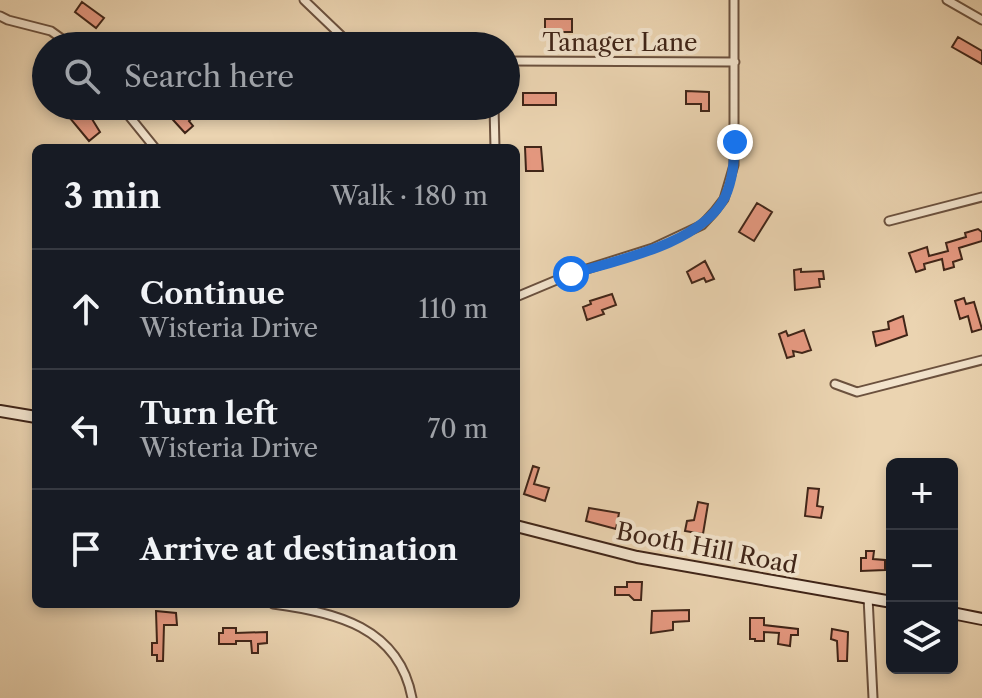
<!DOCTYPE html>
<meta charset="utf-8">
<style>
:root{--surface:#171b24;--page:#20242c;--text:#f1f3f6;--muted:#9ea1a6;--line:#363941}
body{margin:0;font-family:"Libre Caslon Text",serif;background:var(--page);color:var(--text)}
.controls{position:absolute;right:24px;bottom:24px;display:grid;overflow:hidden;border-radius:12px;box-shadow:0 4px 12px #0003}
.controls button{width:72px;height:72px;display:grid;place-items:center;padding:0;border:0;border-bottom:2px solid var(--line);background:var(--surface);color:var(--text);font:40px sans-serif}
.stop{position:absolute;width:24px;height:24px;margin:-18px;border:6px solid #1a73e8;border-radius:50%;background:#fff}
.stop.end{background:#1a73e8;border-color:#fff;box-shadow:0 2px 8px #0008}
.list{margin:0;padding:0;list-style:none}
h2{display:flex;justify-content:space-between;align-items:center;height:104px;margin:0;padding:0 32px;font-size:34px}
h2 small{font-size:26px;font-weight:400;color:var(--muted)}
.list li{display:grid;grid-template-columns:52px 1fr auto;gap:24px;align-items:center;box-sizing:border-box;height:120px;padding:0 32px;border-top:2px solid var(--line)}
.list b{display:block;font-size:30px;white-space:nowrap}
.list p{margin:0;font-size:26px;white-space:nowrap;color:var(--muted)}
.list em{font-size:26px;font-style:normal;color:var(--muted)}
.icon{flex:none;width:44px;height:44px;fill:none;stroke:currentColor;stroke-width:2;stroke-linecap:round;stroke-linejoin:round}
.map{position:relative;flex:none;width:982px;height:698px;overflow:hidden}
.search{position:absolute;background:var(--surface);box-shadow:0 4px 12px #0003;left:32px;top:32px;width:488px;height:88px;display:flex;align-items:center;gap:20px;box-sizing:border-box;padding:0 28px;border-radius:44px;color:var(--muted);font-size:30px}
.panel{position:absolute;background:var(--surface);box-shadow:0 4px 12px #0003;left:32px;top:144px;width:488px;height:464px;border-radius:12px}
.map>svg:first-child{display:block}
.building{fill:#e69981;stroke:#402518;stroke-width:2}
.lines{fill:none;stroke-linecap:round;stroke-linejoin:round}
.street-casing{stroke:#6b513e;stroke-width:11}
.secondary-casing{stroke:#402518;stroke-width:14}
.street{stroke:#f2e3cc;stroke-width:7}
.secondary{stroke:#f2e3cc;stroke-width:10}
.route{stroke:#1a73e8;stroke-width:10}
.labels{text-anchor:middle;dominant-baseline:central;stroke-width:8;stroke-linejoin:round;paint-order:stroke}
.street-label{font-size:24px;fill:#402518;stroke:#f2e3cc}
</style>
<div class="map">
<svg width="982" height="698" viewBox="0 0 982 698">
<rect width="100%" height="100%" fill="#ebd4b1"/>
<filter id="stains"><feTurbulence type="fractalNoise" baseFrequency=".0025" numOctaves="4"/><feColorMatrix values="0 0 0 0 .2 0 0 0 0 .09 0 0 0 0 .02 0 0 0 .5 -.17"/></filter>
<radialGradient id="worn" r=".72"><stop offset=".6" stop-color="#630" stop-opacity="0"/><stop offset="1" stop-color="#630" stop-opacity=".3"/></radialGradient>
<!-- building -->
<path class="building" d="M 82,2 L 104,18 L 96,28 L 75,12 Z
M 545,19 L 572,19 L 572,32 L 545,32 Z
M 958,37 L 982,51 L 982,64 L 952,47 Z
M 686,91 L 709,92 L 709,111 L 701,111 L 701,104 L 686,104 Z
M 523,93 L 556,93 L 556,105 L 523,105 Z
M 84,106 L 100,132 L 89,141 L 69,117 Z
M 168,106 L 176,106 L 181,112 L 187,110 L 193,117 L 189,121 L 193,126 L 185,133 L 164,110 Z
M 525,147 L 541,147 L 543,171 L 526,171 Z
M 757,203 L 772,212 L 754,241 L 739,232 Z
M 978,229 L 982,232 L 982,241 L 959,248 L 962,259 L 953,262 L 954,267 L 944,270 L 942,259 L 924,264 L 925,269 L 916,272 L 909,253 L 927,247 L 929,256 L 948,251 L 946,243 L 966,237 L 965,233 Z
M 705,261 L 714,279 L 706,282 L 704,278 L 692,283 L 687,272 Z
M 801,269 L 801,272 L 823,271 L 824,279 L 819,279 L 820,287 L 795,290 L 794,270 Z
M 612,294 L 616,305 L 602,310 L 604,314 L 587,320 L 583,307 L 591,304 L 590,301 Z
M 964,298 L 966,304 L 974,302 L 982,329 L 972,332 L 968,316 L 960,319 L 955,301 Z
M 903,316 L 907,335 L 876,346 L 873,332 L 889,329 L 888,322 Z
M 804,330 L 811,350 L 802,353 L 793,351 L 794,356 L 787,358 L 779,334 L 786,331 L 788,336 Z
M 533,466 L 539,468 L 534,484 L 549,488 L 545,501 L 524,494 Z
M 808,488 L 819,489 L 817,506 L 823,507 L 821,518 L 805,516 Z
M 698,502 L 708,504 L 703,534 L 685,531 L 687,521 L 694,520 Z
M 589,508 L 619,513 L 616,529 L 586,521 Z
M 866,551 L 874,551 L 873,559 L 885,560 L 885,570 L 861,571 L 861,558 L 866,558 Z
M 627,582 L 642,582 L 641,600 L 634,600 L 629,595 L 615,595 L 615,587 L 627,587 Z
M 689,610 L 689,621 L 673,622 L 673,630 L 651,633 L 652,611 Z
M 156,611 L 176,613 L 177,625 L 164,625 L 163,661 L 157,661 L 157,655 L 152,655 L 152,643 L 157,643 Z
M 750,618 L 764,618 L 764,625 L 798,629 L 798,635 L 791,635 L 790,646 L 778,644 L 779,633 L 764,632 L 764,641 L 755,641 L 755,639 L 750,639 Z
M 223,628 L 236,628 L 236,633 L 267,632 L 267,643 L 258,644 L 258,653 L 252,653 L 251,641 L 236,641 L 236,644 L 219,644 L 219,633 L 223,633 Z
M 832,629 L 848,632 L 847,661 L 838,661 L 837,641 L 831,639 Z"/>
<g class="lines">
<defs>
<path id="street" d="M 304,0 L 352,46
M 947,0 L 982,20
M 0,16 L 8,20 L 51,31 L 72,46
M 506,61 L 735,62
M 121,106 L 155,148
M 494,106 L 495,148
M 889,221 L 982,197
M 516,297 L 571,274 L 653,248 L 702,225 L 714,212 L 724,199 L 734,165 L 734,0
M 835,384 L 857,392 L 982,360
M 868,597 L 873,698
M 273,604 C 335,612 399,627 412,698"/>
<path id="secondary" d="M 0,411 L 36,417
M 516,526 L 637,557 L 892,602
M 952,613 L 982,619"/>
</defs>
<!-- street casing -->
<use href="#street" class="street-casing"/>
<!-- secondary casing -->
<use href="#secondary" class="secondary-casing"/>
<!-- street -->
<use href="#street" class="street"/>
<!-- secondary -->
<use href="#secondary" class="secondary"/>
</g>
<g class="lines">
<!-- route -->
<path class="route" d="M 571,274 C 618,260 701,244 725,197 C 733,180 734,161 735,142"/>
</g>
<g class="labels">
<!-- street labels -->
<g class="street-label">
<text x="620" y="42">Tanager Lane</text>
<text transform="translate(707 548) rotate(11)">Booth Hill Road</text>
</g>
</g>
<rect width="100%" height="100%" filter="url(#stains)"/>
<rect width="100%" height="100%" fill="url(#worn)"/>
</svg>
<div class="controls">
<button>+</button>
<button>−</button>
<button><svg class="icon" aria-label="layers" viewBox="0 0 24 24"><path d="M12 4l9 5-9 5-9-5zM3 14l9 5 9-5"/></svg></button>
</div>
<div class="stop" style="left:571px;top:274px"></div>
<div class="stop end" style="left:735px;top:142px"></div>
<div class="search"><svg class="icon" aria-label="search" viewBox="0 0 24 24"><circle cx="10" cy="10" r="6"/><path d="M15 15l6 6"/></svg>Search here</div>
<section class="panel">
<h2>3 min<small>Walk · 180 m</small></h2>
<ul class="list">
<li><svg class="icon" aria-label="ahead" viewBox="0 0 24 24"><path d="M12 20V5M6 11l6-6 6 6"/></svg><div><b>Continue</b><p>Wisteria Drive</p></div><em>110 m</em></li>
<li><svg class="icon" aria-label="left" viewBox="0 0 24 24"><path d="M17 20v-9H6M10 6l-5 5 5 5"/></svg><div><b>Turn left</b><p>Wisteria Drive</p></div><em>70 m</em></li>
<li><svg class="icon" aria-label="arrive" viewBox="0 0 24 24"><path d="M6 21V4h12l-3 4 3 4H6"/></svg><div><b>Arrive at destination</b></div></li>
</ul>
</section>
</div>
